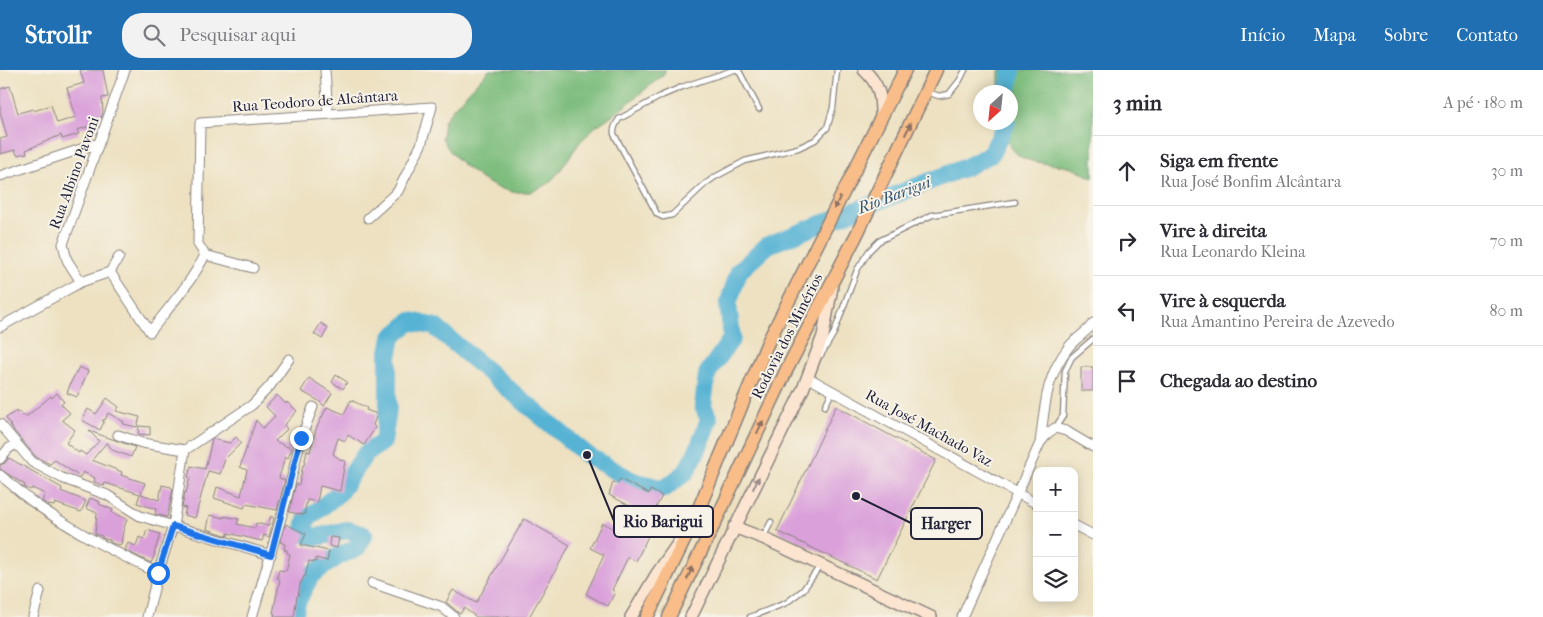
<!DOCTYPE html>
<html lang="pt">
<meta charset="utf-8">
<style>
:root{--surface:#fff;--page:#f2f2f3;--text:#2b2b33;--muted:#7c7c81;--line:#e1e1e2;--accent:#1f6fb2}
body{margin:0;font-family:"IM FELL French Canon",serif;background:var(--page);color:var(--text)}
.controls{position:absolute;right:15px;bottom:15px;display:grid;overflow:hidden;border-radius:10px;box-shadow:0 2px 12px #0003}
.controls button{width:45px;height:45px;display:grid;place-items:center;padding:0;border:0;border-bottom:1px solid var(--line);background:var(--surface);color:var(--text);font:25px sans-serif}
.compass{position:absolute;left:973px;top:15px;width:45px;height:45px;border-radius:50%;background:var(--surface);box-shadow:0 2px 12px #0003;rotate:207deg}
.stop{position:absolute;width:15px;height:15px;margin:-11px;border:4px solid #1a73e8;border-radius:50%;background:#fff}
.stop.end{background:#1a73e8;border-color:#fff;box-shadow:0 1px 5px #0008}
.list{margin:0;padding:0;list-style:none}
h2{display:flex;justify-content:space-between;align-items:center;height:65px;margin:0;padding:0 20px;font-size:21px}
h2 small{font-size:16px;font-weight:400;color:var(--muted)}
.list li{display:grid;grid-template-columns:32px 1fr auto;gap:15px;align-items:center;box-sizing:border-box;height:70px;padding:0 20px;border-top:1px solid var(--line)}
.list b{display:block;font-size:19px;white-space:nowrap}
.list p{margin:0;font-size:16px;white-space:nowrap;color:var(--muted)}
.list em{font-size:16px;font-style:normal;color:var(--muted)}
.icon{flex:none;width:28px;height:28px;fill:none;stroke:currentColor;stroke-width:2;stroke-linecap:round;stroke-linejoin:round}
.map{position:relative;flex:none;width:1093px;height:547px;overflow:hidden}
header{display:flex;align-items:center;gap:30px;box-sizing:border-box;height:70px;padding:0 25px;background:var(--accent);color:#fff}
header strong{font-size:24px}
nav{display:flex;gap:28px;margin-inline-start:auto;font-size:18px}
.search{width:350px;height:45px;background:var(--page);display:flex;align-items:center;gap:12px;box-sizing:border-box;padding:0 18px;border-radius:20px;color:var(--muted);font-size:19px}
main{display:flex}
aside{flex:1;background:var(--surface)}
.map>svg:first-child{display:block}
.forest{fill:#7ebd7e;stroke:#50705c}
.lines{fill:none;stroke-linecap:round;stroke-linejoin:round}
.river{stroke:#56b3d4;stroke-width:18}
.building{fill:#daa0da}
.lane-casing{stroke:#88827e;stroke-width:7}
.street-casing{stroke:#88827e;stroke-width:11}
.secondary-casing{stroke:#88827e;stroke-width:14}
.primary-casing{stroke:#88827e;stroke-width:15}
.lane{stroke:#fff;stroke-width:4.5}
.street{stroke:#fff;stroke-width:9}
.secondary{stroke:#fce5d0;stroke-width:11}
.primary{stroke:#f8bd89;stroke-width:12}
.oneway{fill:#8d7062}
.oneway2{fill:#9a8d8d}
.route{stroke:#1a73e8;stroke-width:6}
.labels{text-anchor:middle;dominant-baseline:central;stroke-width:4;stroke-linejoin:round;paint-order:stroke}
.street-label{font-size:15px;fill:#22223b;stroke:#f7f3e8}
.water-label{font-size:16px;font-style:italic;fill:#345571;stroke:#f7f3e8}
.leader{fill:none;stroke:#22223b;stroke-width:2}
.callout-dot{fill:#22223b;stroke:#f7f3e8;stroke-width:2}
.callout{fill:#f7f3e8;stroke:#22223b;stroke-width:2}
.callout-label{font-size:16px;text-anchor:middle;font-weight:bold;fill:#22223b}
</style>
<header>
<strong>Strollr</strong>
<div class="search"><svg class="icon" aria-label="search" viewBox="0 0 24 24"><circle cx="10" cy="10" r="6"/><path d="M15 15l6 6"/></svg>Pesquisar aqui</div>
<nav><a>Início</a><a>Mapa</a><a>Sobre</a><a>Contato</a></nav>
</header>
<main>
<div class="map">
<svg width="1093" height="547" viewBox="0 0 1093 547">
<rect width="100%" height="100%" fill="#f7f3e8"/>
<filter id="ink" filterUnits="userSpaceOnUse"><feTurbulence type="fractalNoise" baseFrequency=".02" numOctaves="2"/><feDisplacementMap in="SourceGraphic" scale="10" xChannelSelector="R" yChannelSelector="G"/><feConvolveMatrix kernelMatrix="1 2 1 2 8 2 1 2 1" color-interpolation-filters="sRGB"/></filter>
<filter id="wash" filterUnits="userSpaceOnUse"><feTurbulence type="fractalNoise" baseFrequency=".0096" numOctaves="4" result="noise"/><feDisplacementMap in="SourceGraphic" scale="20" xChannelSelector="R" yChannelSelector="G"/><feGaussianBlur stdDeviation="1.12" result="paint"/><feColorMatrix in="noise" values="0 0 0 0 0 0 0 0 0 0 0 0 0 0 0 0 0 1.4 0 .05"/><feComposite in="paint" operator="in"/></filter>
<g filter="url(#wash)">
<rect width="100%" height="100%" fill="#ede1c1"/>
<!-- forest -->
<path class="forest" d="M 489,0 L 666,0 L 662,6 L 621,39 L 595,57 L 580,72 L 559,102 L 548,114 L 531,122 L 512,122 L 496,117 L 481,109 L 460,92 L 449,80 L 442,68 L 444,51 L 454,37 Z
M 999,0 L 1093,0 L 1093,108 C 1086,105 1079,100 1072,98 C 1036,89 1011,99 1002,53 L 1011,52 L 1011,22 L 999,22 Z"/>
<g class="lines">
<!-- river -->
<path class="river" d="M 1007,22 L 1012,0
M 294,547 L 297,532 L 311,505 L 339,486 L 357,478 L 364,465 L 347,460 L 317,467 L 303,463 L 306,450 L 339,423 L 366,383 L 383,372 L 388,339 L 388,287 L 392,267 L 411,251 L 435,257 L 587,385 L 633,411 L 664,419 L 686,402 L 698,379 L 709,349 L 703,336 L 707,304 L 732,268 L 728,234 L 739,201 L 768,175 L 966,97 L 991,84 L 1007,52"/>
</g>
<g id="blocks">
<!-- building -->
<path class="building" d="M 80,0 L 103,0 L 108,27 L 102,28 L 103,42 L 101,48 L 92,49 L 93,55 L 77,60 L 79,64 L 62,69 L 61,65 L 26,80 L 27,83 L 17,85 L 15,80 L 0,84 L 0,69 L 7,67 L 0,42 L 0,19 L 10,16 L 18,43 L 33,39 L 34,41 L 51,35 L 57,53 L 76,47 L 67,18 L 84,13 Z
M 321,253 L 328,258 L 322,269 L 314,264 Z
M 79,297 L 88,301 L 77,327 L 67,323 L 71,312 Z
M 1081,297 L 1093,297 L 1093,321 L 1081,321 Z
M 336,305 L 347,312 L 343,319 L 332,312 Z
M 309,308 L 332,323 L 324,336 L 319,331 L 301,321 Z
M 57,323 L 64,332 L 61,334 L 70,343 L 62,350 L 75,360 L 66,373 L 79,383 L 80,381 L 86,385 L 99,371 L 89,361 L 135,377 L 131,387 L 112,380 L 107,372 L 92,390 L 122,402 L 121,405 L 145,413 L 141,424 L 159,430 L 162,415 L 171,417 L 173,419 L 167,447 L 155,444 L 156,439 L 137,433 L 140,424 L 105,413 L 104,416 L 94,412 L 95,408 L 83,402 L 80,407 L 55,390 L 50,394 L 36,387 L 14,361 L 6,348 L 16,341 L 17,343 L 19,341 L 23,346 L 25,345 L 27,346 L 51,326 L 52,328 Z
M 277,325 L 286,334 L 287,332 L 297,341 L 284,355 L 287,359 L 275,371 L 292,379 L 288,388 L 285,387 L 279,408 L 285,410 L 277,440 L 246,434 L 244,438 L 214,428 L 217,417 L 241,426 L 247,400 L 240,397 L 256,350 L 263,358 L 275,346 L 266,337 Z
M 107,328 L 119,337 L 116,341 L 140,347 L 137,357 L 123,354 L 124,352 L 108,343 L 105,350 L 102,350 L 104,352 L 100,360 L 82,350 L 88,339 L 96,344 Z
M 351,330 L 367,338 L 366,340 L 377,344 L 373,355 L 375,357 L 372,363 L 364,375 L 348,365 L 345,371 L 338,368 L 333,384 L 341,390 L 345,391 L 340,421 L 320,416 L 317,432 L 307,430 L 304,445 L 289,442 L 296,414 L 299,415 L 303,395 L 304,395 L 307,381 L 310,382 L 316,359 L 327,337 L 344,344 Z
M 836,336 L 936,390 L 877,509 L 777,461 Z
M 139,356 L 150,357 L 150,365 L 138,364 Z
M 236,367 L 241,373 L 225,389 L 220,404 L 208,401 L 195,448 L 184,445 L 186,438 L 182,437 L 185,422 L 186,423 L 190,408 L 188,407 L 191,396 L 205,399 L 212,369 L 230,373 Z
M 9,388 L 62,418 L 61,421 L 86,431 L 81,442 L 55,433 L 54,436 L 50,435 L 49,436 L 42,431 L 45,424 L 32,418 L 31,420 L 24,417 L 25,415 L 0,399 L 0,395 L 5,393 Z
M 620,409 L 649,424 L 650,420 L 662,426 L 650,449 L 651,450 L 645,462 L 649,464 L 641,481 L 636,491 L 628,487 L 612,520 L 615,522 L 608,536 L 586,524 L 604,485 L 590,478 L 602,453 L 619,461 L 630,436 L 609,425 L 613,412 L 617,414 Z
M 90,428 L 100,432 L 99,434 L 113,440 L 112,443 L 127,449 L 123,461 L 121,475 L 114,474 L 110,472 L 110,470 L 105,469 L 102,468 L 102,466 L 95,464 L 97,443 L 86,438 Z
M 210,445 L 224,448 L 224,446 L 239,449 L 237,454 L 255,458 L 256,453 L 268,456 L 271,446 L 274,448 L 269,467 L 264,465 L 262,471 L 228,463 L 228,466 L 207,459 Z
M 524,449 L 570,475 L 529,547 L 476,547 L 464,538 L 460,544 L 446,532 L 453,520 L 476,533 Z
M 286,454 L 306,464 L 301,475 L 329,481 L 327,491 L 316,488 L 316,492 L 309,491 L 305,507 L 304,506 L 302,511 L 301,511 L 298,526 L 297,526 L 294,547 L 274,547 L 275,544 L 273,543 L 280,509 L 277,508 L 279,500 L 286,501 L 290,484 L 287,483 L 287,480 L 284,480 L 285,474 L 280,472 Z
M 147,460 L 160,464 L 154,484 L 155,484 L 151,493 L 125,480 L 128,473 L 136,476 L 139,467 L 144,469 Z
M 330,467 L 339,468 L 337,478 L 329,476 Z"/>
</g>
</g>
<g filter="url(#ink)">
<use href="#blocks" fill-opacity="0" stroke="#88827e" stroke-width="1"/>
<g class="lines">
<defs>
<path id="lane" d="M 734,0 L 682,17 L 663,25 L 619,49 C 616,54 613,58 614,64 L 657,144 L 663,147 L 672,145 L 705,114 L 715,107 L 745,91 L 798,78 L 815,70 L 827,58 L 833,38 L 837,0
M 737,0 L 739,1 L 759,39
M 927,22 L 939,26 L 949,24 L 960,10 L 965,0
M 821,285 L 834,263 L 857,200 L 869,181 L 879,171 L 932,145 L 1015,132
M 825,336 L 832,322
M 1055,358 L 1063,346 L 1065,301 L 1072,287 L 1093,269
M 764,466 L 771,452
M 750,547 L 786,533 L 803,520 L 820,496"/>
<path id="street" d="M 325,0 L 328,44
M 0,106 L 99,73
M 253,198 L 205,185 L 198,174 L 200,53 L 432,37 L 421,75 L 398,121 L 368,148
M 110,202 L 150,262 C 169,237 191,213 205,185
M 81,212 L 67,190 L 63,174 L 125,0
M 0,257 L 81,212 L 110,202 L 119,187
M 807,307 L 1037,434
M 0,354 L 32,392 L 62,408 L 107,425 L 140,446 L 271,485
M 118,365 L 142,373 L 185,380
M 1040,373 C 1045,337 1045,308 1068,278 C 1075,268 1087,263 1093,253
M 0,389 L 8,379 L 16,374
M 0,405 C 10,413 20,422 30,430 C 69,459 114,482 158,503
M 1074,455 L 1093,465
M 372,513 L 442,537 L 454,547
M 33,547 L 40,521
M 147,547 L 158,503 L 173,456 L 185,380 L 252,335 L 270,316 L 289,289
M 252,547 L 286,431 L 301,368 L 313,337
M 962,547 L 1040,373 L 1048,363 L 1055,358 L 1066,361 L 1093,377"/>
<path id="secondary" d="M 864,0 C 879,14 881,25 881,44
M 734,457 L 763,468 L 931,547
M 631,547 L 656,505 L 679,472
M 691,547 L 803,319 L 823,266 L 832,217"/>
<path id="primary" d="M 647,547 L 694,450 L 768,272 L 905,0
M 669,547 L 721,440 L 787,299 L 856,166 L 936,0"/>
</defs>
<!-- lane casing -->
<use href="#lane" class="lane-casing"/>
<!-- street casing -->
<use href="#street" class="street-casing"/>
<!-- secondary casing -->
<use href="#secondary" class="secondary-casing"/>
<!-- primary casing -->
<use href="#primary" class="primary-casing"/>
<!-- lane -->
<use href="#lane" class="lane"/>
<!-- street -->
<use href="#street" class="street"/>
<!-- secondary -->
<use href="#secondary" class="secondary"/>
<!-- primary -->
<use href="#primary" class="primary"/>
</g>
<!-- one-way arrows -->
<defs><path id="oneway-solid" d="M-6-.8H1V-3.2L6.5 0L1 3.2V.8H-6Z" transform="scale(1.25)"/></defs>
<g class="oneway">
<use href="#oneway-solid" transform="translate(908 59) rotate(-64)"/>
<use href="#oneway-solid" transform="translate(837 133) rotate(117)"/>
<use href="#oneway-solid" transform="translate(760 357) rotate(-65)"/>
<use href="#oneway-solid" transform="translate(690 503) rotate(-64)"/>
</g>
<use class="oneway2" href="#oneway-solid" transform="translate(756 413) rotate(-64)"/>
</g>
<g class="lines" filter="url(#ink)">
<!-- route -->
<path class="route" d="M 158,503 L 173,456 L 271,485 L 301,368"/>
</g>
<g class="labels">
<!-- street labels -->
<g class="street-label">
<text transform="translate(315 31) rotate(-4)">Rua Teodoro de Alcântara</text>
<text transform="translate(74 103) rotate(-70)">Rua Albino Pavoni</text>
<text transform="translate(787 266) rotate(-63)">Rodovia dos Minérios</text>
<text transform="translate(929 358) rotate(29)">Rua José Machado Vaz</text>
</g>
<!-- water labels -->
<g class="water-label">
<text transform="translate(894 125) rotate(-21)">Rio Barigui</text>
</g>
</g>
<!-- callouts -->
<path class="leader" d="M587 385L614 451M856 426L911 453"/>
<g class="callout-dot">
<circle cx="587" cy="385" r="5"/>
<circle cx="856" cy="426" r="5"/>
</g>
<g class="callout">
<rect x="614" y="436" width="99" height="31" rx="5"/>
<rect x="911" y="438" width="71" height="31" rx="5"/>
</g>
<g class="callout-label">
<text x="663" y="457">Rio Barigui</text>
<text x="946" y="459">Harger</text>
</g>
</svg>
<div class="controls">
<button>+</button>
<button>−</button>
<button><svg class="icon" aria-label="layers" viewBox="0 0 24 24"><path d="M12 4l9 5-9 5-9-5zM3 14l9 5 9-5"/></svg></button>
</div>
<svg class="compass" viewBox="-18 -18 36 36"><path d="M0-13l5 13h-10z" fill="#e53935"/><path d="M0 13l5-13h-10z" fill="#7c7c81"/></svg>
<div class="stop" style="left:158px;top:503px"></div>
<div class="stop end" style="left:301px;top:368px"></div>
</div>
<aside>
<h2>3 min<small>A pé · 180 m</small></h2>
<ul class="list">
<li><svg class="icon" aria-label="ahead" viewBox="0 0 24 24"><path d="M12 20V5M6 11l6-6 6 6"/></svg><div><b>Siga em frente</b><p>Rua José Bonfim Alcântara</p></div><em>30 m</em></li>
<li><svg class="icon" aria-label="right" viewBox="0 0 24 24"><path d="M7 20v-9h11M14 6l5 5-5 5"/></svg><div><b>Vire à direita</b><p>Rua Leonardo Kleina</p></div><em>70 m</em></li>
<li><svg class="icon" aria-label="left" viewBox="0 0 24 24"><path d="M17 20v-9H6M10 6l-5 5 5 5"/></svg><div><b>Vire à esquerda</b><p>Rua Amantino Pereira de Azevedo</p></div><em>80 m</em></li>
<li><svg class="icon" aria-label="arrive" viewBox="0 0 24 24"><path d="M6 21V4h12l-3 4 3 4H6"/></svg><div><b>Chegada ao destino</b></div></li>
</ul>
</aside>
</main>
